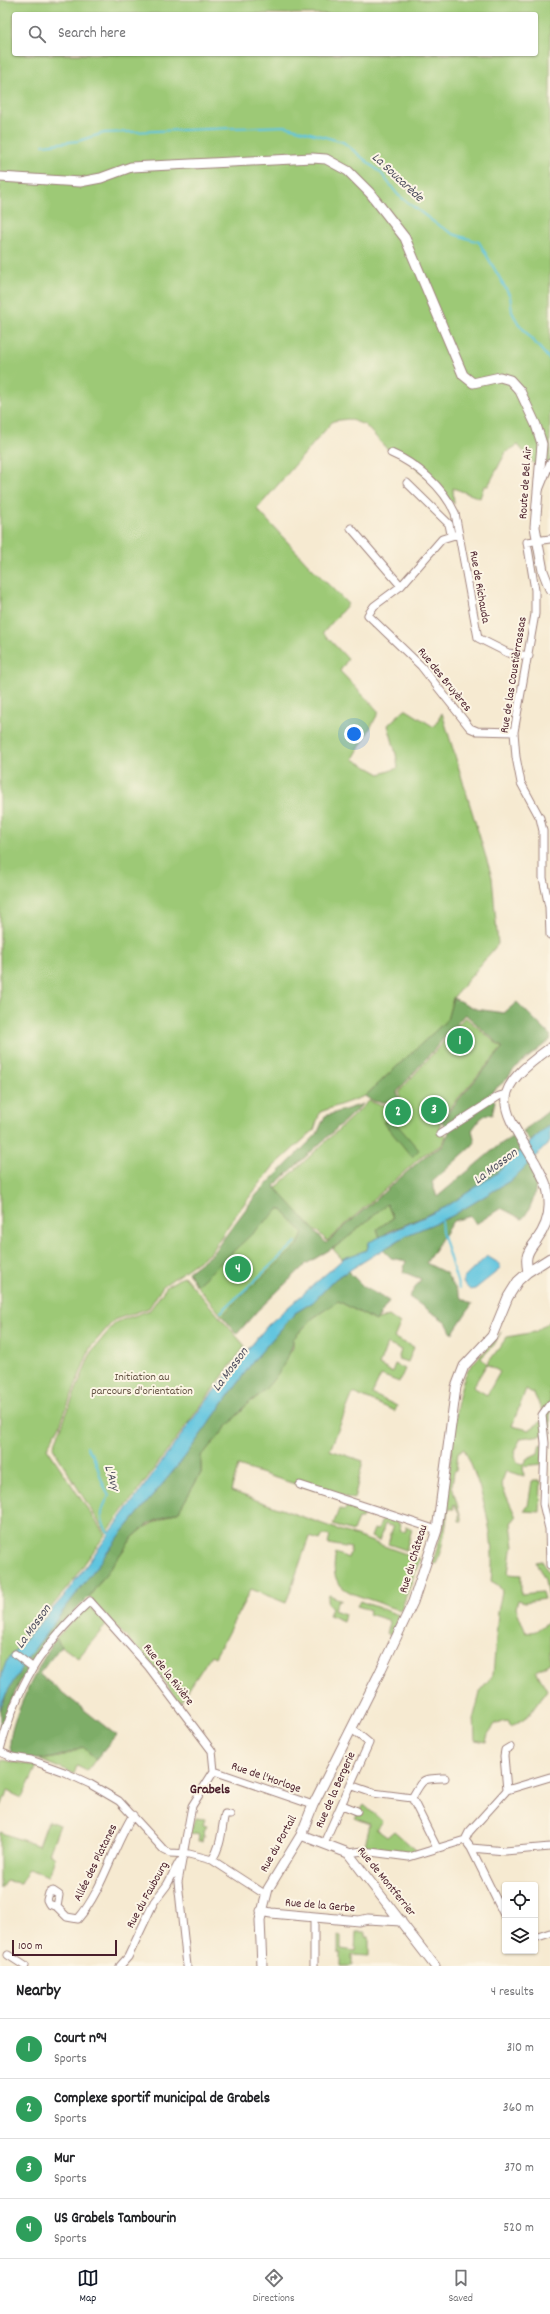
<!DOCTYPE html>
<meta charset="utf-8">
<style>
:root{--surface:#fff;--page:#f6f6f6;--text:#202124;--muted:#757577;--line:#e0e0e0;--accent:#111827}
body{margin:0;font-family:Dekko,sans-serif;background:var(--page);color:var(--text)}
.controls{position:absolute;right:12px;bottom:12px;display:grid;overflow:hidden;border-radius:4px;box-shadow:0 1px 3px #0004}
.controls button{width:36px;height:36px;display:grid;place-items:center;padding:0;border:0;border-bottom:1px solid var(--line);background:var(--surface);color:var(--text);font:20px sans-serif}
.scale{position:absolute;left:12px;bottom:10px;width:105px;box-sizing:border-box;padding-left:4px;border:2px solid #4a1f2b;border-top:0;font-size:11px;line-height:14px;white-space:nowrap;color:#4a1f2b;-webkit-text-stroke:3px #fcf5e5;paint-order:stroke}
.you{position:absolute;left:354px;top:734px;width:14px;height:14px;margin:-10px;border:3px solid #fff;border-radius:50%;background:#1a73e8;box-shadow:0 0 0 6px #1a73e833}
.badge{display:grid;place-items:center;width:26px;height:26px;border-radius:50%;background:var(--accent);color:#fff;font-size:13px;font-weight:700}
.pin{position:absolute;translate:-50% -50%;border:2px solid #fff;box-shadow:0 1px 4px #0006}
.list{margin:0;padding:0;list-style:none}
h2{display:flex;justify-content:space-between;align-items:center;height:52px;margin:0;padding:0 16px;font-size:17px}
h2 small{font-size:13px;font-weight:400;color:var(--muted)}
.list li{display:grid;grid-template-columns:26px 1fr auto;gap:12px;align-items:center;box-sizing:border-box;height:60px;padding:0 16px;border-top:1px solid var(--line)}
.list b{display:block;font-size:15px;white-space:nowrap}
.list p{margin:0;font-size:13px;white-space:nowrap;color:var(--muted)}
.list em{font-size:13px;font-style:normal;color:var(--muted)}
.icon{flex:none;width:22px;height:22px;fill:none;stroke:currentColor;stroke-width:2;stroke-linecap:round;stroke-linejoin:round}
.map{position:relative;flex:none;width:550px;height:1966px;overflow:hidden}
.search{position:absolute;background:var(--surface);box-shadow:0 1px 3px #0004;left:12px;right:12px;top:12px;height:44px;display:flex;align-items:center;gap:10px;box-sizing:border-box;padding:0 14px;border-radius:4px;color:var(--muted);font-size:15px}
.sheet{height:292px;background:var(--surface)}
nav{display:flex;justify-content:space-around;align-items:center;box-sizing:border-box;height:56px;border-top:1px solid var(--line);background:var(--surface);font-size:11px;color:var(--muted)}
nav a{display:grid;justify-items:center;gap:2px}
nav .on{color:var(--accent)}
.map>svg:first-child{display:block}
.green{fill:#9dc976;stroke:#747450;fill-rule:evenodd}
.forest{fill:#7ead67;stroke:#646649}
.water{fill:#61c5df;stroke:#567285}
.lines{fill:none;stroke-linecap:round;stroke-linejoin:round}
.stream{stroke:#61c5df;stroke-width:2}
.minor-casing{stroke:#a0847e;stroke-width:9}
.tertiary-casing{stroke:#a0847e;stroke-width:11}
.minor{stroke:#fff;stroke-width:7}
.tertiary{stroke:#fff;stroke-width:9}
.labels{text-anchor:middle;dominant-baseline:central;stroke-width:4;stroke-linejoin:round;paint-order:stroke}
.street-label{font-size:12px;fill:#4a1f2b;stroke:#fcf5e5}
.park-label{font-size:12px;fill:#635242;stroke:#fcf5e5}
.water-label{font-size:13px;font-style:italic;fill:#515161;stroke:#fcf5e5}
.quarter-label{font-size:14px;font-weight:bold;fill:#4a1f2b;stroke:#fcf5e5}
</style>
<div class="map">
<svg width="550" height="1966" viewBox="0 0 550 1966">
<rect width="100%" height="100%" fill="#fcf5e5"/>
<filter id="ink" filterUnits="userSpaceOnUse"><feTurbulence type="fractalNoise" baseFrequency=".025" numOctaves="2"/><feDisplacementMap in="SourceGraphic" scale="8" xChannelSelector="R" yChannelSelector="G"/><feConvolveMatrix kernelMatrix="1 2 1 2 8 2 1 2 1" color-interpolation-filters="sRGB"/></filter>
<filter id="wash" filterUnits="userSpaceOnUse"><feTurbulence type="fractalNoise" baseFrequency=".012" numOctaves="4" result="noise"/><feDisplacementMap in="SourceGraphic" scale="16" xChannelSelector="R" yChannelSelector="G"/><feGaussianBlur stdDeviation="0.9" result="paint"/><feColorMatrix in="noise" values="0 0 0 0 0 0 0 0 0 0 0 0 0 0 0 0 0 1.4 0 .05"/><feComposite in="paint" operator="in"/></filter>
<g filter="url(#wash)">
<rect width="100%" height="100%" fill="#f6ead1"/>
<!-- green -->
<path class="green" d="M 0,0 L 550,0 L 550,474 L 536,466 L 518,445 L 506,452 L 488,486 L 484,486 L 480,498 L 453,488 L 454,504 L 406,457 L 386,448 L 365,425 L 348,419 L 333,421 L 257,509 L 306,562 L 348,604 L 323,633 L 348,659 L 340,671 L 379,712 L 353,759 L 380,774 L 398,768 L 396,754 L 388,725 L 405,709 L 434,727 L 442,713 L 492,877 L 498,944 L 453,998 L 447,1020 L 365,1096 L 320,1112 L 314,1130 L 273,1167 L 237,1213 L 210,1253 L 163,1286 L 149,1308 L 114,1320 L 90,1348 L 60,1425 L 47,1448 L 105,1535 L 68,1587 L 6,1662 L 0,1679 ZM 14,14 L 536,14 L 536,54 L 14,54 Z
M 465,1017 L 502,1048 L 440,1119 L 440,1128 L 446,1136 L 442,1145 L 423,1155 L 327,1241 L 316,1230 L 222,1316 L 192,1280 L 262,1201 L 369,1101 L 380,1105 L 401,1103 L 399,1092 Z
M 387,1203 L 393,1218 L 377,1229 L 380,1238 L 369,1242 L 367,1250 L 342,1259 L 333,1249 Z
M 184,1276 L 245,1346 L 106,1534 L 53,1448 L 91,1352 L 116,1322 L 150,1310 L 167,1286 Z
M 338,1301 L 376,1321 L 378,1319 L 389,1316 L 400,1324 L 394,1338 L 414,1347 L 408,1362 L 398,1359 L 401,1350 L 387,1344 L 379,1365 L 392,1372 L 395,1364 L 405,1369 L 399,1382 L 381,1375 L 372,1394 L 397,1406 L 395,1411 L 353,1393 L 330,1450 L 363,1461 L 354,1499 L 298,1485 L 238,1466 L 231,1491 L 420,1559 L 401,1610 C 392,1609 383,1604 374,1601 C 347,1592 328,1588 336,1553 L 348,1558 L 351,1548 L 328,1544 L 330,1536 L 323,1535 L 320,1540 L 309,1537 L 286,1603 L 251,1589 L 215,1657 L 211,1655 L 180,1703 L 151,1664 L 89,1597 L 133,1537 L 145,1527 L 179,1511 L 201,1473 L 201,1456 L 249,1402 L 256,1399 L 293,1348 L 293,1339 L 313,1318 Z
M 550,1321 L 550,1439 L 549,1434 L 521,1438 L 514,1452 L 517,1462 L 523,1464 L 526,1462 L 526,1459 L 538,1453 L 540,1444 L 543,1445 L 542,1464 L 523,1466 L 524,1476 L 506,1471 L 501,1484 L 516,1517 L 511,1523 L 514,1547 L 511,1550 L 508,1574 L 521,1575 L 521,1594 L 542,1592 L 544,1599 L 525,1602 L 518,1600 L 516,1608 L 526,1633 L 536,1631 L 550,1620 L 550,1663 L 536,1671 L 547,1690 L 529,1715 L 511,1727 L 508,1721 L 496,1723 L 488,1734 L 486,1742 L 475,1740 L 474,1716 L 481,1689 L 493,1675 L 498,1612 L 502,1591 L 498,1585 L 491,1581 C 496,1538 483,1488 464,1449 L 458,1452 L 456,1470 L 454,1472 L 452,1486 L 462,1521 L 459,1521 L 459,1513 L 455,1505 L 453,1505 L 454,1509 L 448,1509 C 446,1528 443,1546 436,1564 L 432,1563 C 449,1520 448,1476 454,1430 C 456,1413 458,1393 465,1376 C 473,1358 491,1349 501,1332 L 494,1345 L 481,1358 L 487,1364 L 507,1337 L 535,1332 ZM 487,1364 L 500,1372 L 487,1395 L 473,1387 ZM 526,1389 L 534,1394 L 546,1418 L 529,1430 L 512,1426 Z
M 532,1481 L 541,1481 L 540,1512 L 524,1511 L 528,1506 Z
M 347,1506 L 364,1512 L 362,1519 L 358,1519 L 353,1531 L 333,1525 L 339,1509 L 345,1510 Z
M 385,1518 L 399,1523 L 401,1532 L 406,1531 L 406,1526 L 412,1529 L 406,1550 L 388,1544 L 393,1527 L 385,1524 L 379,1541 L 371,1537 L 374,1529 L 378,1530 L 381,1522 Z
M 542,1561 L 550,1575 L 550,1613 L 545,1580 L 536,1562 Z
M 329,1595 L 342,1600 L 338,1600 L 334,1610 L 345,1614 L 343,1621 L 329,1615 L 332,1608 L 327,1602 Z
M 360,1601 L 399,1615 L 391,1635 L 386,1633 L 389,1624 L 388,1620 L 369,1614 L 370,1610 L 357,1606 Z
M 89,1605 L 107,1624 L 78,1658 L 61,1646 L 56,1638 Z
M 83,1747 L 96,1759 L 87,1771 L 77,1766 L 74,1774 L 40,1760 L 60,1757 Z
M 2,1760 L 37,1766 L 22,1798 L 7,1791 L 0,1810 L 0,1766 Z
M 364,1805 L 382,1821 L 376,1829 L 387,1837 L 394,1831 L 417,1851 L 411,1854 L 364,1850 L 370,1824 L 355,1818 Z
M 195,1818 L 205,1819 L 203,1825 L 207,1826 L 204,1831 L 205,1836 L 203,1836 L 202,1841 L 198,1841 L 199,1835 L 190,1833 Z
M 48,1821 L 60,1825 L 49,1853 L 55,1858 L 49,1876 L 29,1869 L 21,1883 L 6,1881 L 0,1889 L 0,1832 L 39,1846 Z
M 356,1932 L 366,1932 L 366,1937 L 369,1937 L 369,1956 L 352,1955 L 352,1966 L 341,1966 L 341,1953 L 338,1953 L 338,1935 L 341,1936 L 341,1949 L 355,1951 Z"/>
<!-- forest -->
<path class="forest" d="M 453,998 L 476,1009 L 504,1013 L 517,1002 L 550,1035 L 550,1040 L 515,1068 L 506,1080 L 488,1095 L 495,1101 L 492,1115 L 487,1114 L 480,1119 L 472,1130 L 475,1142 L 472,1146 L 432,1182 L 437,1197 L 499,1145 L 515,1135 L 522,1149 L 497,1173 L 446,1207 L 388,1232 L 380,1238 L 377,1229 L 393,1218 L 387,1204 L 341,1243 L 306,1264 L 257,1311 L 237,1334 L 222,1316 L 242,1295 L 298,1245 L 303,1233 L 280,1208 L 197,1285 L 188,1272 L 212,1254 L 257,1194 L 317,1134 L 325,1116 L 363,1104 L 274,1186 L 326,1243 L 425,1156 L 443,1146 L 449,1132 L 441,1120 L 503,1048 L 465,1014 L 397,1092 L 399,1101 C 387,1102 375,1105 365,1096 L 447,1020 Z
M 550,1110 L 550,1124 L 530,1142 L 523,1131 Z
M 393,1120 L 419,1150 L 412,1157 L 383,1122 Z
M 530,1162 C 542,1176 534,1207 522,1219 L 501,1208 L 476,1224 L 471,1216 L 453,1221 L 426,1263 L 446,1273 L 461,1298 L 472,1304 L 452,1334 L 446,1322 L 409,1297 L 421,1279 L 403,1272 L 406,1261 L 391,1258 L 383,1250 L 407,1235 L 452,1216 L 513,1179 Z
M 348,1271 L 364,1287 L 389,1301 L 376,1321 L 338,1301 L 313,1318 L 293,1339 C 293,1357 266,1394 249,1402 L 201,1456 L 201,1473 L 179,1511 L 148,1524 L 133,1537 L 89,1597 L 56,1630 L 31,1663 L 27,1659 L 121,1534 L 184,1458 L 254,1360 L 295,1313 L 313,1302 L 335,1279 Z
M 56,1638 L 61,1646 L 39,1674 L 116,1735 L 96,1759 L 83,1747 C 64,1755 48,1762 27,1758 C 22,1757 15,1756 12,1753 C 0,1735 44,1655 56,1638 Z
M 23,1664 L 28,1667 L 8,1706 L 0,1739 L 0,1710 L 7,1692 Z"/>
<!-- water -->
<path class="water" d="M 550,1124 L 550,1142 L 513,1179 L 452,1216 L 407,1235 L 335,1279 L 313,1302 L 295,1313 L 254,1360 L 184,1458 L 121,1534 L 27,1659 L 6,1694 L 0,1709 L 0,1679 L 6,1662 L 64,1596 L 206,1401 L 268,1325 L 344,1258 L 367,1250 L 369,1242 L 446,1207 L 497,1173 Z
M 487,1256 L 500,1264 L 500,1269 L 475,1289 L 470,1290 L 463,1283 L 463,1279 Z"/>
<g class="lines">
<!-- stream -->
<path class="stream" d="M 43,145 L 78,141 L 104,133 L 285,126 L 343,142 L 381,173 L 398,195 L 435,223 L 453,234 L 479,242 L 510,296 L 512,312 L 518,323 L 550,360
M 441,1218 L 442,1232 L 459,1288
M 221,1312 L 296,1242
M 87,1447 C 100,1463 98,1479 109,1496 C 100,1510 98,1522 111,1535"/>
</g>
</g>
<g filter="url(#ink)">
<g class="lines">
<defs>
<path id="minor" d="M 391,453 C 417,464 443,487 455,513 L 478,638 L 508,653 L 529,656
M 407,483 L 449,524 L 451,534
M 539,490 L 550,463
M 351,528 L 401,586
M 458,534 L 442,539 L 401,586 L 374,606 L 368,615 L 421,666 L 470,728 L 477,731 L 514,732
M 550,539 L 527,542 L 535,590 L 535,614 L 514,732 L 516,757 L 521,783 L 540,818 L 543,831 L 543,878 L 549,907 L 550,935
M 440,1134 L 499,1096 L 506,1094
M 550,1404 L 542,1415 L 545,1443 L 543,1504 L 549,1529 L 550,1565
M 300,1485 L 437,1530
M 15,1654 L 32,1667
M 0,1750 C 17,1685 41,1646 90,1601 L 148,1666 L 212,1751 L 214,1771
M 0,1752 L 12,1757 L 31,1760 L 64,1772 L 90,1784 L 119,1801 L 164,1850 L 170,1853 L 189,1854 L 212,1860 L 266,1895
M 214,1771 L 313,1805
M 350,1785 L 373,1793 L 412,1798
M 507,1790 L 504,1756 L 505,1750 L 510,1747
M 342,1805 L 357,1811
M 465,1840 L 471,1848 L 505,1851 L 550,1847
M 324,1843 L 369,1743 L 352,1729
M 437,1848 L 412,1798 C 424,1778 420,1779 445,1778
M 471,1848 L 505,1917
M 348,1853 L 363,1851 L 409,1857 L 465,1840 L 469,1832 L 507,1790 L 550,1777
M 212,1860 C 222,1845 221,1831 225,1814 L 230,1815
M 57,1907 L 49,1904 L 47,1900 L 49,1893 L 53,1891 L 59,1895 L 57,1907 L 67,1917 L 78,1919 C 103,1890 112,1848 133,1815
M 314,1917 L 314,1966
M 535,1938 L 550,1933
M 8,1955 L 25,1966
M 120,1966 L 128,1957 L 154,1902 L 167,1885 L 179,1862
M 187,1966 L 178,1882 L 192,1806 L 214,1771"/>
<path id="tertiary" d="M 0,177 L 80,182 L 101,178 L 131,167 L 312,158 L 326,159 L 348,171 L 370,193 L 405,238 L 463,375 L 473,383 L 500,377 L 510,380 L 520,391 L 536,425 L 542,444 L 535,527 L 543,571 L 550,589
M 528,1272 C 527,1267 526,1262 527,1257 C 528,1251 532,1246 536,1241 C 544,1230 550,1216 549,1202 C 549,1187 542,1175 535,1162 C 499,1103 488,1093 550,1048
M 301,1835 L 348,1853 L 435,1966
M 261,1911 L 271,1913 L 359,1921 L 368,1919 L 401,1921
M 262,1966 L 260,1920 L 268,1889 L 301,1835 L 313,1805 L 379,1674 L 413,1602 L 437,1530 L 456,1387 L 464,1366 L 492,1336 L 508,1297 L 518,1281 L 528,1272 L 550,1258"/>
</defs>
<!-- minor casing -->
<use href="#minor" class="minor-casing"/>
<!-- tertiary casing -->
<use href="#tertiary" class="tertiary-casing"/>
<!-- minor -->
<use href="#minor" class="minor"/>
<!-- tertiary -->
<use href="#tertiary" class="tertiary"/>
</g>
</g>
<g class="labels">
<!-- street labels -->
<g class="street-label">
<text transform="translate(526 483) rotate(-86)">Route de Bel Air</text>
<text transform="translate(479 587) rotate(80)">Rue de Richauda</text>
<text transform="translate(514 675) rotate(-81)">Rue de las Coustièrrassas</text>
<text transform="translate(444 680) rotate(51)">Rue des Bruyères</text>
<text transform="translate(414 1559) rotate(-73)">Rue du Château</text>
<text transform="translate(168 1675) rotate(52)">Rue de la Rivière</text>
<text transform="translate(266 1778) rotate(19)">Rue de l'Horloge</text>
<text transform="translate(336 1790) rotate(-66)">Rue de la Bergerie</text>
<text transform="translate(279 1844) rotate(-61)">Rue du Portail</text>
<text transform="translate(96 1863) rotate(-64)">Allée des Platanes</text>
<text transform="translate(386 1882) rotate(51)">Rue de Montferrier</text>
<text transform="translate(148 1895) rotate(-61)">Rue du Faubourg</text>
<text transform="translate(320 1906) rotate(5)">Rue de la Gerbe</text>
</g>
<!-- park labels -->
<g class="park-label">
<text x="142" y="1377">Initiation au<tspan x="142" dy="14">parcours d'orientation</tspan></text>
</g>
<!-- water labels -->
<g class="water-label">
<text transform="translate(397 178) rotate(43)">La Soucarède</text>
<text transform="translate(496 1167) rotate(-37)">La Mosson</text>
<text transform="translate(231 1370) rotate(-53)">La Mosson</text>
<text transform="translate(111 1478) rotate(74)">L'Avy</text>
<text transform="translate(34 1627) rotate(-54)">La Mosson</text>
</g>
<!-- quarter labels -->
<g class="quarter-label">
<text x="210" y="1790">Grabels</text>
</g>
</g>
</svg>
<div class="controls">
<button><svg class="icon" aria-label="locate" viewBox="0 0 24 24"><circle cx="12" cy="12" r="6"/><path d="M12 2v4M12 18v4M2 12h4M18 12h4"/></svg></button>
<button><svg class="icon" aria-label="layers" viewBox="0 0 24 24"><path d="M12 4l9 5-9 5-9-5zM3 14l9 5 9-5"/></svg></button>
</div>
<div class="scale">100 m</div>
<div class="you"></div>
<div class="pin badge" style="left:460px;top:1041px;background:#2e9e5b">1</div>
<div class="pin badge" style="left:398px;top:1112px;background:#2e9e5b">2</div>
<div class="pin badge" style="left:434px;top:1110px;background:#2e9e5b">3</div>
<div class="pin badge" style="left:238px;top:1269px;background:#2e9e5b">4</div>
<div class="search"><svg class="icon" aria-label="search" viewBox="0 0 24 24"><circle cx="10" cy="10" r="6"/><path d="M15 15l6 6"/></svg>Search here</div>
</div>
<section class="sheet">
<h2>Nearby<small>4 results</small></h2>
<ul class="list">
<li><span class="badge" style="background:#2e9e5b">1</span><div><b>Court n°4</b><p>Sports</p></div><em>310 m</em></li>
<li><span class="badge" style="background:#2e9e5b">2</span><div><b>Complexe sportif municipal de Grabels</b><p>Sports</p></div><em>360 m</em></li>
<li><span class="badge" style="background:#2e9e5b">3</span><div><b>Mur</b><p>Sports</p></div><em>370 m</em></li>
<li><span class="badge" style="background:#2e9e5b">4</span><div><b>US Grabels Tambourin</b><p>Sports</p></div><em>520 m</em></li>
</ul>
</section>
<nav>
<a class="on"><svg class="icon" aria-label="map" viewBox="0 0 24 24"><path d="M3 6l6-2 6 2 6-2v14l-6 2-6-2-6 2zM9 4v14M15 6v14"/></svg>Map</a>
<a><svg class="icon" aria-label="directions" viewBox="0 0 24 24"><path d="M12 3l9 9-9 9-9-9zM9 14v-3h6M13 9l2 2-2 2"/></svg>Directions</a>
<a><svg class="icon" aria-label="saved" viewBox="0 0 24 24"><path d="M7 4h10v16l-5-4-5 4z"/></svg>Saved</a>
</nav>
